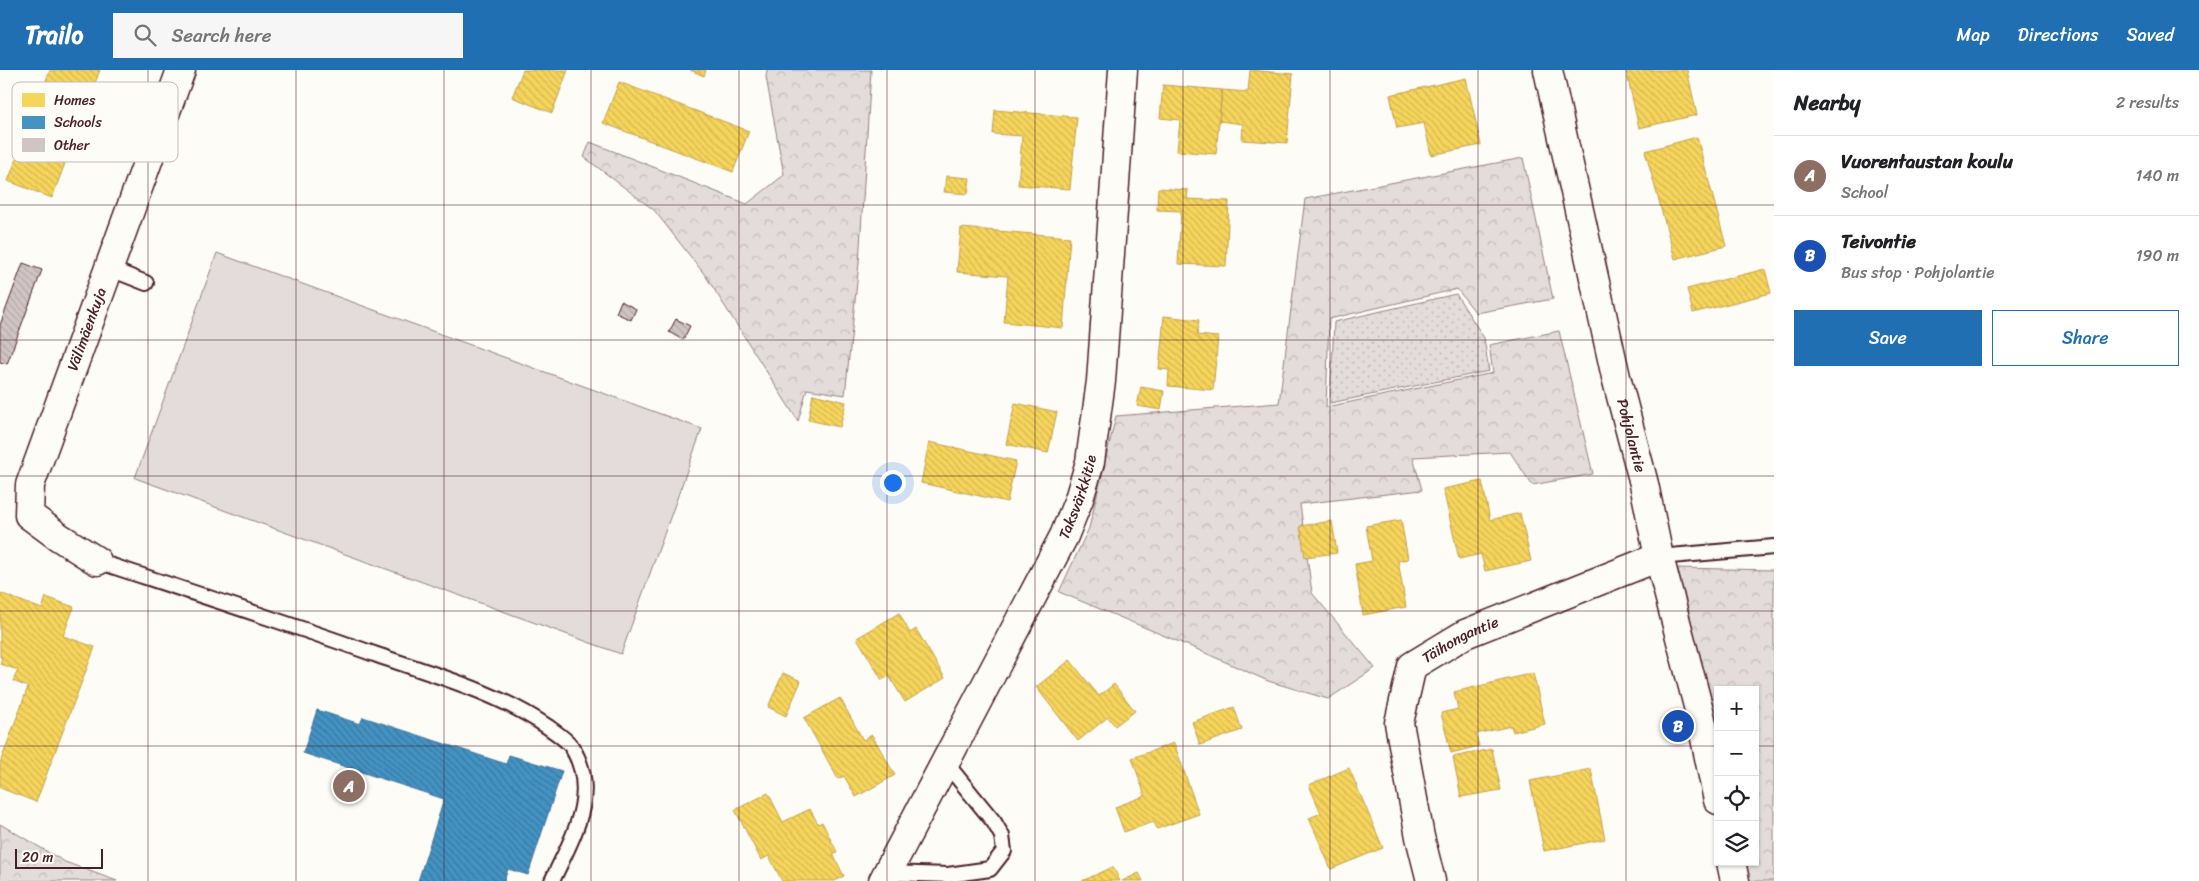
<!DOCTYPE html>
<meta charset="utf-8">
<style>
:root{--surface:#fff;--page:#f6f6f6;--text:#202124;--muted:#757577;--line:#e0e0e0;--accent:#1f6fb2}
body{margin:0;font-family:Sriracha,sans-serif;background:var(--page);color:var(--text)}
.controls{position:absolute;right:15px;bottom:15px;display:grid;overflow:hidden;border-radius:0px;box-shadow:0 1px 4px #0004}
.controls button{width:45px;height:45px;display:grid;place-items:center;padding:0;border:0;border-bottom:1px solid var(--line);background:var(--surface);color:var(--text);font:25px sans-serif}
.scale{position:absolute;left:15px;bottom:12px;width:88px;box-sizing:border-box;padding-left:5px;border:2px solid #4a1f2b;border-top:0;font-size:14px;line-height:18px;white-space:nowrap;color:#4a1f2b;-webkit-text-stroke:4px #fdfcf7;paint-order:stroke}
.you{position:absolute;left:892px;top:412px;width:18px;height:18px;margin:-12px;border:4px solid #fff;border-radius:50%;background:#1a73e8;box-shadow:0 0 0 8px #1a73e833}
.badge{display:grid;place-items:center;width:32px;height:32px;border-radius:50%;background:var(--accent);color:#fff;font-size:16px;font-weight:700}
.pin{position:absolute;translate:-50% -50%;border:2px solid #fff;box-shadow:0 1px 5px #0006}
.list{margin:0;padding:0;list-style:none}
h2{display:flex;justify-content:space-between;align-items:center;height:65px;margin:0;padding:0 20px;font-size:21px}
h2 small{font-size:16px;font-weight:400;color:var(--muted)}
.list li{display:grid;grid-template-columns:32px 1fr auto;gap:15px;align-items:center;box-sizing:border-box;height:80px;padding:0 20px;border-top:1px solid var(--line)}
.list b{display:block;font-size:19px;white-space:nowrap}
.list p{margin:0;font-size:16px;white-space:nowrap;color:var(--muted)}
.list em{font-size:16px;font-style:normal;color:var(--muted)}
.actions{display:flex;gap:10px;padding:15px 20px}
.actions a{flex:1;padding:11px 0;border:1px solid var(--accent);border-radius:0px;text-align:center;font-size:18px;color:var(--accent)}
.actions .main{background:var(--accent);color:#fff}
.icon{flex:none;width:28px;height:28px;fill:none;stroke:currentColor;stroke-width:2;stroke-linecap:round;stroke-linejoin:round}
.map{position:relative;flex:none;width:1774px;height:811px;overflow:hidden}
header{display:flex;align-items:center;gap:30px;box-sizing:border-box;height:70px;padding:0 25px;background:var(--accent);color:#fff}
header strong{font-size:24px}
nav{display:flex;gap:28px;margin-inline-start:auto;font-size:18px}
.search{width:350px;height:45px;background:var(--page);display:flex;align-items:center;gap:12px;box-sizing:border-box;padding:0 18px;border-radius:0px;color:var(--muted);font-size:19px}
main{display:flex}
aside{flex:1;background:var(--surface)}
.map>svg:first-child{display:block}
.grass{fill:url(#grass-dots);stroke:#967e82}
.forest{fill:url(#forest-crowns);stroke:#967e82}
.pitch{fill:#e3dcda;stroke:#967e82}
.homes{fill:url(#homes-back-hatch);stroke:#c29e4d}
.schools{fill:url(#schools-back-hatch);stroke:#457095}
.building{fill:url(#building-back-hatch);stroke:#4a1f2b}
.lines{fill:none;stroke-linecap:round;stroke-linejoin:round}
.lane-casing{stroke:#4a1f2b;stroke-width:18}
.street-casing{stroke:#4a1f2b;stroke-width:31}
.secondary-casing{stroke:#4a1f2b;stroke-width:31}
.lane{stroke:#fdfcf7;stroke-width:14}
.street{stroke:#fdfcf7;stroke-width:28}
.secondary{stroke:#fdfcf7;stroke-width:28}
.grid{fill:none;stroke:#4a1f2b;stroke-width:1;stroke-opacity:0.55}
.labels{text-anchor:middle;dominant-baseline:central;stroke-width:5;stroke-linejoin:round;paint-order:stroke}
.street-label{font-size:15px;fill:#4a1f2b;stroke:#fdfcf7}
.key{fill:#fdfcf7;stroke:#c7baba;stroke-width:1}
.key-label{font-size:14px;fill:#4a1f2b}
</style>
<header>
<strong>Trailo</strong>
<div class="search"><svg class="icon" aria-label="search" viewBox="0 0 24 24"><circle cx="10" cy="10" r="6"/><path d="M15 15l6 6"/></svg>Search here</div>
<nav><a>Map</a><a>Directions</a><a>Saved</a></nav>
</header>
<main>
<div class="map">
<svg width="1774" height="811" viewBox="0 0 1774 811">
<defs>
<pattern id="grass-dots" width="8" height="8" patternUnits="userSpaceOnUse" patternTransform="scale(1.25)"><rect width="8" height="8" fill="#e3dcda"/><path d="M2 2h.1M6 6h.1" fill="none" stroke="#c4bcbb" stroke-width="1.8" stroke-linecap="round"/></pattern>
<pattern id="forest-crowns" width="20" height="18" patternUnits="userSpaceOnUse" patternTransform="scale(1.25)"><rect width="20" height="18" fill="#e3dcda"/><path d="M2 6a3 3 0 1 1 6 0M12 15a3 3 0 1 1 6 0" fill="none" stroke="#c4bcbb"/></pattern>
<pattern id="homes-back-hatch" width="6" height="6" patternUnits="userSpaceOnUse" patternTransform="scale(1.25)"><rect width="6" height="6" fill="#f6d55c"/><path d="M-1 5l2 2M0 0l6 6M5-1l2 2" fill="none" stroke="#d4b650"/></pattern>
<pattern id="schools-back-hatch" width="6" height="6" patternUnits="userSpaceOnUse" patternTransform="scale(1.25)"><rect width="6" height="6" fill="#4393c3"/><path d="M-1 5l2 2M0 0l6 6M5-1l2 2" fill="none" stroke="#3a779f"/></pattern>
<pattern id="building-back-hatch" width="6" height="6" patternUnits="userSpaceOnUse" patternTransform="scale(1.25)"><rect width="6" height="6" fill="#d0c5c4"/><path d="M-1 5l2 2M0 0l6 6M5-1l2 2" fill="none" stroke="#b4a9a9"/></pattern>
</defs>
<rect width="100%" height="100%" fill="#fdfcf7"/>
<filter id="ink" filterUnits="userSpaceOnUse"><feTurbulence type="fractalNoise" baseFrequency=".02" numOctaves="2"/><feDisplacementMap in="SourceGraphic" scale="10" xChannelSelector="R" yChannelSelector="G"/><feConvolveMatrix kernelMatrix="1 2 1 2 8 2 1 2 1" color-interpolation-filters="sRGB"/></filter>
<g filter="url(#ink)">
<!-- grass -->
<path class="grass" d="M 1456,224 L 1484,268 L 1489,301 L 1330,333 L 1334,252 Z"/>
<!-- forest -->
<path class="forest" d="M 767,0 L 871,0 L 859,193 L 845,325 L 807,319 L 798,351 L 705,205 L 654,140 L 584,87 L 590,72 L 747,134 L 784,105 L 766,7 Z
M 1523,88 L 1553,229 L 1476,243 L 1457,219 L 1329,249 L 1326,337 L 1493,303 L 1489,275 L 1559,261 L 1593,404 L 1532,415 L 1510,382 L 1413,387 L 1422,420 L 1300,434 L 1312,523 L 1375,598 L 1328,629 L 1268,611 L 1194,578 L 1059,522 L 1089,458 L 1116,346 L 1279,333 L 1305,129 Z
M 1677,498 L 1774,500 L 1774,811 L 1747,811 L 1743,792 L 1755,792 L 1755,620 L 1718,620 L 1718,680 Z
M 0,754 L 65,792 L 117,811 L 0,811 Z"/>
<!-- pitch -->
<path class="pitch" d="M 217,183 L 702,359 L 621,584 L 135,408 Z"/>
<!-- homes -->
<path class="homes" d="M 50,0 L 100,0 L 52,128 L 8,111 Z
M 523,0 L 568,0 L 552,43 L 512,27 Z
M 690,0 L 706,0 L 704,6 Z
M 1250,0 L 1293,4 L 1287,73 L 1242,70 L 1243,54 L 1219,51 L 1222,20 L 1248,22 Z
M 1626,0 L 1687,0 L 1697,45 L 1639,58 Z
M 1466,8 L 1481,75 L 1431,85 L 1424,53 L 1397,58 L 1390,25 Z
M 619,12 L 749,61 L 733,102 L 603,53 Z
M 1163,15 L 1222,20 L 1216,84 L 1177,81 L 1180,50 L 1160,48 Z
M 995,40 L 1077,47 L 1070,119 L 1018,115 L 1022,66 L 993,64 Z
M 1697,67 L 1726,176 L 1675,189 L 1645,81 Z
M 946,106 L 970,108 L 968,124 L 944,122 Z
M 1158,118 L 1188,120 L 1187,129 L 1229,131 L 1226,196 L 1178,194 L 1181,141 L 1157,140 Z
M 961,158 L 1070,167 L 1063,258 L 1004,252 L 1008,206 L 957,202 Z
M 1765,199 L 1771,223 L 1693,243 L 1687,219 Z
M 1164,246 L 1199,250 L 1197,265 L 1218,267 L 1213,320 L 1168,316 L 1169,300 L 1159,299 Z
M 1141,317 L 1164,321 L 1161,340 L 1137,336 Z
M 813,324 L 846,332 L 840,357 L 808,350 Z
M 1015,333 L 1057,342 L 1048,383 L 1006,374 Z
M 929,372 L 1016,391 L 1007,432 L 921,413 Z
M 1482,411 L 1490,450 L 1520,443 L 1531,491 L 1485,501 L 1481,484 L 1459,489 L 1443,419 Z
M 1401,450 L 1408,489 L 1398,491 L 1406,537 L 1363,545 L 1355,494 L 1372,491 L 1366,456 Z
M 1332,451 L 1337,483 L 1305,487 L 1300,456 Z
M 0,523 L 42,539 L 46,527 L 74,537 L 63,566 L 95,577 L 36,732 L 0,718 L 0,693 L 28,617 L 13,611 L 18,600 L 0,594 L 2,587 L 0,587 Z
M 899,543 L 910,563 L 916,559 L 945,608 L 905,632 L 889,606 L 882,610 L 857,568 Z
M 1070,590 L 1099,626 L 1114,614 L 1135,641 L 1115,656 L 1108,647 L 1078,671 L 1036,617 Z
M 783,603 L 801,611 L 786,646 L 768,637 Z
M 1533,603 L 1545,654 L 1513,662 L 1511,656 L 1476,664 L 1479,676 L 1451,683 L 1441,643 L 1458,639 L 1454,622 Z
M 840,628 L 863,670 L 872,665 L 895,705 L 856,727 L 844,706 L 838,709 L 804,648 Z
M 1234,637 L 1242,660 L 1200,675 L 1192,652 Z
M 1174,673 L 1199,744 L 1157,759 L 1154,752 L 1124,762 L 1115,737 L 1145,726 L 1132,688 Z
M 1492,679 L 1501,720 L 1461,727 L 1453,687 Z
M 1349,698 L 1383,778 L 1331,799 L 1309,748 L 1321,743 L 1309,715 Z
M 1591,699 L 1605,769 L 1544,781 L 1530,711 Z
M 768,723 L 783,752 L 810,739 L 818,754 L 822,752 L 837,782 L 833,784 L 844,806 L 835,811 L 782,811 L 769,786 L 761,790 L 735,740 Z
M 1113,797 L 1120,811 L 1082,811 Z
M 1139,803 L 1143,811 L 1122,811 Z"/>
<!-- schools -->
<path class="schools" d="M 317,640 L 360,654 L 363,647 L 506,694 L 509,685 L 562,701 L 528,805 L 508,799 L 504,811 L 418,811 L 444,729 L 303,683 Z"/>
<!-- building -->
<path class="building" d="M 23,193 L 42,200 L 7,294 L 0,292 L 0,255 Z
M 621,231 L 636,239 L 631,250 L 616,243 Z
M 676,249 L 690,256 L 683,270 L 669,262 Z"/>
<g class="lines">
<defs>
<path id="lane" d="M 108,198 L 146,213
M 1659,487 L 1774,477
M 97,491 C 191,522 284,552 377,585 C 435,605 497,622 548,657 C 555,662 566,669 571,676 C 601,722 572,768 552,811
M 888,803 L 948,805 L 990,799 L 1004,781 L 1002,766 L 994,752 L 945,692"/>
<g id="street">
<path id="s1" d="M 97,491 L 59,467 L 29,445 L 30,415 L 181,0"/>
<path id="s2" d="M 883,811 L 1064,466 L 1079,429 L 1090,392 L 1101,311 L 1123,0"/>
<path id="s3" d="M 1431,811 L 1420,767 L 1399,653 L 1412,596 L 1465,564 L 1659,487"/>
</g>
<g id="secondary">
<path id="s4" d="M 1548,0 L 1616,307 L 1644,414 L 1659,487 L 1699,640 L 1718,730"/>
<path d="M 1731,792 L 1735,811"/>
</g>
</defs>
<!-- lane casing -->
<use href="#lane" class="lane-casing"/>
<!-- street casing -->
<use href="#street" class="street-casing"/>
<!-- secondary casing -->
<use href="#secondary" class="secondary-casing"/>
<!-- lane -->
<use href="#lane" class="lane"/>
<!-- street -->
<use href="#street" class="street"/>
<!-- secondary -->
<use href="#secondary" class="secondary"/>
</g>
</g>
<!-- grid -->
<path class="grid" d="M 148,0 L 148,811M 296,0 L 296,811M 444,0 L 444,811M 591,0 L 591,811M 739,0 L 739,811M 887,0 L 887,811M 1035,0 L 1035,811M 1183,0 L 1183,811M 1330,0 L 1330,811M 1478,0 L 1478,811M 1626,0 L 1626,811M 0,135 L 1774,135M 0,270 L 1774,270M 0,406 L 1774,406M 0,541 L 1774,541M 0,676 L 1718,676M 1755,676 L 1774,676"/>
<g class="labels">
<!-- street labels -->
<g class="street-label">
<text stroke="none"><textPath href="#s1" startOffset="278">Välimäenkuja</textPath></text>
<text stroke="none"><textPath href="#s4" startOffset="375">Pohjolantie</textPath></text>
<text stroke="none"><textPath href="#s2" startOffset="431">Taksvärkkitie</textPath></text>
<text stroke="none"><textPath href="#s3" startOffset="275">Täihongantie</textPath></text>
</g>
</g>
<!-- legend -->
<rect x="12" y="12" width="166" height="80" rx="8" class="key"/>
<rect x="22" y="23" width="23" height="14" fill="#f6d55c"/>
<rect x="22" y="46" width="23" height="13" fill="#4393c3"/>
<rect x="22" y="68" width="23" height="14" fill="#d0c5c4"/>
<g class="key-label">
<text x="54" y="35">Homes</text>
<text x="54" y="57">Schools</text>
<text x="54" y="80">Other</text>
</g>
</svg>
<div class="controls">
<button>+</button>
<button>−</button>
<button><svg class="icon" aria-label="locate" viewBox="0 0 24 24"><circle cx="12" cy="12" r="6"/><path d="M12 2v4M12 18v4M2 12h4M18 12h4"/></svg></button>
<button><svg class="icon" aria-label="layers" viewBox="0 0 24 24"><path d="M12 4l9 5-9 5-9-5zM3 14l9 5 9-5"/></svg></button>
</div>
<div class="scale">20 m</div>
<div class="you"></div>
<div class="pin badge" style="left:349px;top:716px;background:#8d6e63">A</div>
<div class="pin badge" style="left:1678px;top:656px;background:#1a4fb4">B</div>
</div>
<aside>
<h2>Nearby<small>2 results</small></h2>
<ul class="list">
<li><span class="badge" style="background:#8d6e63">A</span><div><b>Vuorentaustan koulu</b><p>School</p></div><em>140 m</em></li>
<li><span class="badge" style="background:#1a4fb4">B</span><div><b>Teivontie</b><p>Bus stop · Pohjolantie</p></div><em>190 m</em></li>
</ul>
<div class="actions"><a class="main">Save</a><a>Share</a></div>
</aside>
</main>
